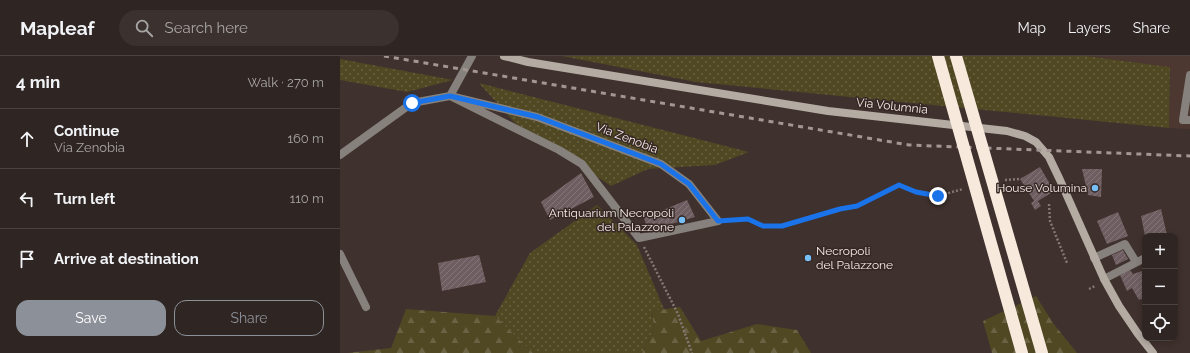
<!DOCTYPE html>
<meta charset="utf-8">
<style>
:root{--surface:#2f2522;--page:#3b312f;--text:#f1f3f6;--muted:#a7a5a5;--line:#4a4240;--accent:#8c9099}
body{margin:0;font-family:Raleway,sans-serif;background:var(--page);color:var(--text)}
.controls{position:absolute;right:12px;bottom:12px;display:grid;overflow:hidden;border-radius:8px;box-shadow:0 2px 6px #0003}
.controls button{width:36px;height:36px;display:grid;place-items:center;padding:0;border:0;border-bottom:1px solid var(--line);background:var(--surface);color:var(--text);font:20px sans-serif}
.stop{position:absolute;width:12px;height:12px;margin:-9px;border:3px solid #1a73e8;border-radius:50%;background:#fff}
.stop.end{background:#1a73e8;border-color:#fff;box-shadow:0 1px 4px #0008}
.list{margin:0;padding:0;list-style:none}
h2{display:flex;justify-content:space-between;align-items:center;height:52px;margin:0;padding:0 16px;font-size:17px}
h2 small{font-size:13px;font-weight:400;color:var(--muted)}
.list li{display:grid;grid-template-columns:26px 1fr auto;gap:12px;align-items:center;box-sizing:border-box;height:60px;padding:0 16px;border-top:1px solid var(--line)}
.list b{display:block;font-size:15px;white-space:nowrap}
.list p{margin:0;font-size:13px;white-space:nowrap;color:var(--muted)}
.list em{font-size:13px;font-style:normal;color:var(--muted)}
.actions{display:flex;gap:8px;padding:12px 16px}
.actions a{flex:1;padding:9px 0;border:1px solid var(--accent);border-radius:12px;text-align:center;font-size:14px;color:var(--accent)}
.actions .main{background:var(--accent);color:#fff}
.icon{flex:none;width:22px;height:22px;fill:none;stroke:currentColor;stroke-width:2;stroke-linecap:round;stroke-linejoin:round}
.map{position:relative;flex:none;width:850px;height:297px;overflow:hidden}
header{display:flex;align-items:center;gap:24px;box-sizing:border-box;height:56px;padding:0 20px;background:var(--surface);border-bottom:1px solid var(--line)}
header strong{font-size:19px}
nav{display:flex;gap:22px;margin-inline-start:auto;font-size:14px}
.search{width:280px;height:36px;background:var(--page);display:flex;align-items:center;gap:10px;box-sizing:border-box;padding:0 14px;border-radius:22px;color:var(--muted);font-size:15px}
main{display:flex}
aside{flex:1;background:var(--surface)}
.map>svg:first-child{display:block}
.built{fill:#4c3731}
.grass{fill:url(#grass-dots)}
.forest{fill:url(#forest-firs)}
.building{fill:url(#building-hatch)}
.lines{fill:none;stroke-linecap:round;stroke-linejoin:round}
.path{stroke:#847875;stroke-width:2.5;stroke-dasharray:2 2;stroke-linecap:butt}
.lane{stroke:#86817c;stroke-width:8}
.secondary{stroke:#b4aba3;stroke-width:8}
.rail{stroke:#a39794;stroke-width:3;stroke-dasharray:5 5;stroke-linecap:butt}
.highway-bridge{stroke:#f7eadd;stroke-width:12}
.route{stroke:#1a73e8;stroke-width:5}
.poi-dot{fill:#76c0f7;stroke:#352723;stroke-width:1.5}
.labels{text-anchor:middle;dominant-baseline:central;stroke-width:3;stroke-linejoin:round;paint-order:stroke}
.street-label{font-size:12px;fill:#f5ece9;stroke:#352723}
.poi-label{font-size:12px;fill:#f5ece9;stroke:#352723;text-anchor:end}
</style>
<header>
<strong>Mapleaf</strong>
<div class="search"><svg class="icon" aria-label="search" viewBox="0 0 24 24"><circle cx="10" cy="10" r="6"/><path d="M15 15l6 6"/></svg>Search here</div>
<nav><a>Map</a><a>Layers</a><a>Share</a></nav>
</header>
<main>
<aside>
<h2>4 min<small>Walk · 270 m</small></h2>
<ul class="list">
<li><svg class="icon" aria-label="ahead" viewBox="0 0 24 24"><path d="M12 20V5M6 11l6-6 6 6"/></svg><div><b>Continue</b><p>Via Zenobia</p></div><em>160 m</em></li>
<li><svg class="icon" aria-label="left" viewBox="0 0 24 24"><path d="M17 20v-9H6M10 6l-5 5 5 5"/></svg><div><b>Turn left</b></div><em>110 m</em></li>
<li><svg class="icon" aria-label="arrive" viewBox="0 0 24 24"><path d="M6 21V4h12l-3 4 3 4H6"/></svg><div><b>Arrive at destination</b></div></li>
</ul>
<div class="actions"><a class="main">Save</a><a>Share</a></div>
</aside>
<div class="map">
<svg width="850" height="297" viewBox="0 0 850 297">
<defs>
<pattern id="grass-dots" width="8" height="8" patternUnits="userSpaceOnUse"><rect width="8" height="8" fill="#4f4823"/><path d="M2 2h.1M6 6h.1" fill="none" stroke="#696343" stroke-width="1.8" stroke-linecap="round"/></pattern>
<pattern id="forest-firs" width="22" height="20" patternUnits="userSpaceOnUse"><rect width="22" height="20" fill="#4f4823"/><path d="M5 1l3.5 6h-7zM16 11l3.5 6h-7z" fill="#696343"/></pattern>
<pattern id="building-hatch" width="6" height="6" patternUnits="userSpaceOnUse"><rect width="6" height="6" fill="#6e5e61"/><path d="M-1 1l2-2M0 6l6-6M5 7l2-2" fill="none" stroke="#837578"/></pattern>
</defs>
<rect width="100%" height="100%" fill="#3f312d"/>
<!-- built -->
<path class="built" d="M 746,0 L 850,0 L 850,73 L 829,72 L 830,11 Z"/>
<!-- grass -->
<path class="grass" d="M 222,0 L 746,0 L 830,11 L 829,72 L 356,26 Z
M 0,3 L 113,24 L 67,36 L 0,24 Z
M 139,27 L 409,96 L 375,109 L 308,113 L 271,130 L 175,67 Z
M 257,149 L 297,189 L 324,253 L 312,255 L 314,272 L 302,297 L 193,297 L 155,260 L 190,197 Z"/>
<!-- forest -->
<path class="forest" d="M 696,240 L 713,267 L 737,297 L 652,297 L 643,265 Z
M 340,251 L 361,285 L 417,268 L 457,274 L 471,297 L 302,297 L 314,272 L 312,255 Z
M 66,253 L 155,260 L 193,297 L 7,297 L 51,292 Z"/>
<!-- building -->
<path class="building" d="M 700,111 L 714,135 L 698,145 L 701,150 L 695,154 L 691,147 L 694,145 L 680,123 Z
M 742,113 L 762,113 L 761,141 L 748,139 Z
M 241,117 L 254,141 L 210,164 L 201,146 Z
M 347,144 L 355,161 L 308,175 L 304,162 Z
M 821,153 L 827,179 L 805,180 L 801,160 Z
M 778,156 L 788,180 L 767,188 L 757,165 Z
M 783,194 L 788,203 L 776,209 L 772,199 Z
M 139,199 L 146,226 L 102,235 L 98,207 Z
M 790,214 L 793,218 L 802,215 L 805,220 L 805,241 L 799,244 L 792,232 L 787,235 L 780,219 Z"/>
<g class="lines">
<!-- path -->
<path class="path" d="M 665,124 L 680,123
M 709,148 L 710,165 L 727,207
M 388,164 L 407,163 L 423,171 L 442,170 L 500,153 L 517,150 L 559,129 L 576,136 L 598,140 L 623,133
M 304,191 L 338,258 L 352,297
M 749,233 L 755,230"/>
<!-- lane -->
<path class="lane" d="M 850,19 L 843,64 L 850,64
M 0,99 L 72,47 L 110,40 L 219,94 L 242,108 L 299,182 L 378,165 L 349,128 L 321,108 L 197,61 L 110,40 L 132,0
M 0,198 L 26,251
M 754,202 L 785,188 L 796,206
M 764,223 L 805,202"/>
<!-- secondary -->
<path class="secondary" d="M 164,0 L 188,6 L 488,55 L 667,75 L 685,80 L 696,86 L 709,101 L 720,124 L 764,223 L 779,250 L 798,278 L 813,297"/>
<!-- rail -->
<path class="rail" d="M 44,0 L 569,89 L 850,100"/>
<!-- highway-bridge -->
<path class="highway-bridge" d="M 598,0 L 682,297
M 616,0 L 702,297"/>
</g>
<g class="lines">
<!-- route -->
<path class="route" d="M 72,47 L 110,40 L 198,61 L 321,108 L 349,128 L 378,165 L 408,163 L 423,170 L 442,170 L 500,153 L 517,150 L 559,129 L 576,136 L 598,140"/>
</g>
<!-- markers -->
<g class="poi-dot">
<circle cx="755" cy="132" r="4"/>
<circle cx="342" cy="164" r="4"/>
<circle cx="468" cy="202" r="4"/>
</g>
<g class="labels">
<!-- street labels -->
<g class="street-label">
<text transform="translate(552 50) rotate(6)">Via Volumnia</text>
<text transform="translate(287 82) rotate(21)">Via Zenobia</text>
</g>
<!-- poi labels -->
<g class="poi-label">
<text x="747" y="132">House Volumina</text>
<text x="334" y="157">Antiquarium Necropoli<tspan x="334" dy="14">del Palazzone</tspan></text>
<text x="476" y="195" text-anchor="start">Necropoli<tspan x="476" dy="14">del Palazzone</tspan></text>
</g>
</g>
</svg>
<div class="controls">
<button>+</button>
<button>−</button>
<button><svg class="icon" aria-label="locate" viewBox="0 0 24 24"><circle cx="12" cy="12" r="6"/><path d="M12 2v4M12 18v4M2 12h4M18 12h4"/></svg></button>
</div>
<div class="stop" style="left:72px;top:47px"></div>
<div class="stop end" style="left:598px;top:140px"></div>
</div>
</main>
